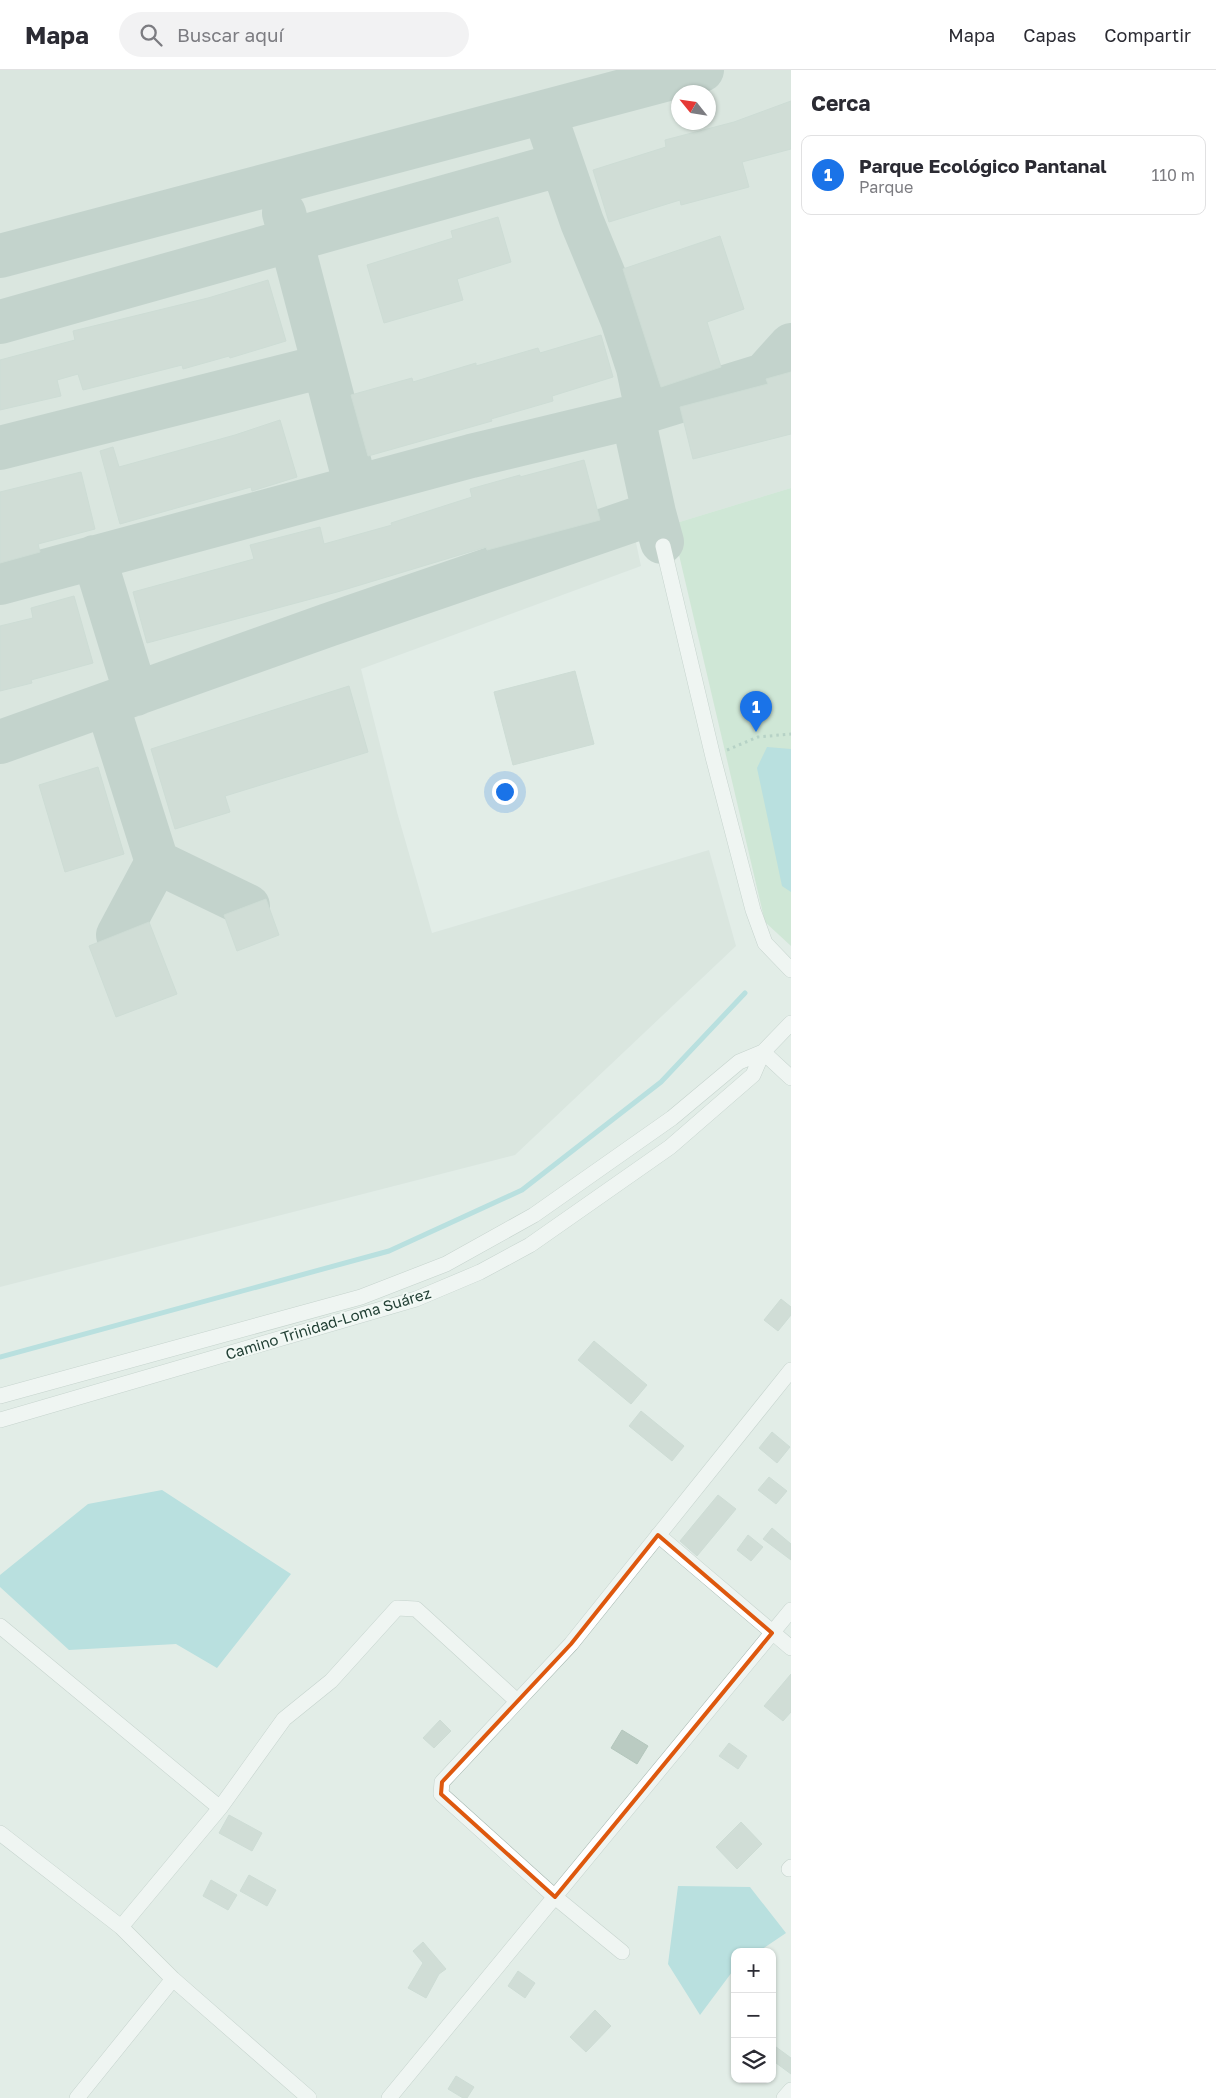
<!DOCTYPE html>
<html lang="es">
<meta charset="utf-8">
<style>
:root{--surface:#fff;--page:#f2f2f3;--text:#2b2b33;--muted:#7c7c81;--line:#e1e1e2;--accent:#1a73e8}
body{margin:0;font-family:"Golos Text",sans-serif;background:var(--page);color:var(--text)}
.controls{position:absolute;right:15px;bottom:15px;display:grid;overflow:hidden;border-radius:10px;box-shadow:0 1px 4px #0004}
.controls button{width:45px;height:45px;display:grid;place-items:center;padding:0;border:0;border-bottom:1px solid var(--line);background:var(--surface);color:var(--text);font:25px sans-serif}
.compass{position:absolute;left:671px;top:15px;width:45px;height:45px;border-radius:50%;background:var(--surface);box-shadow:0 1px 4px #0004;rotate:300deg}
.you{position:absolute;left:504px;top:721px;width:18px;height:18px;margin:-12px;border:4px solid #fff;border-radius:50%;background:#1a73e8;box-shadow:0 0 0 8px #1a73e833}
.badge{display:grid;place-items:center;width:32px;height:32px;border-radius:50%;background:var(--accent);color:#fff;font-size:16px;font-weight:700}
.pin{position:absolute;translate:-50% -41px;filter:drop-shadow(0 1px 2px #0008)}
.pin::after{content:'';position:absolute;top:26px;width:18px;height:15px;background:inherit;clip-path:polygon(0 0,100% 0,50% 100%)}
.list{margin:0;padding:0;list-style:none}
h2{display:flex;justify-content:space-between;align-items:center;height:65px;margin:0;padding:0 20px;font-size:21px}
h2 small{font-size:16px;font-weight:400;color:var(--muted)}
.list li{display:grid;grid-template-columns:32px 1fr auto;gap:15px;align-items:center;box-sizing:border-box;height:80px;margin:0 10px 10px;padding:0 10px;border:1px solid var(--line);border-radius:10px}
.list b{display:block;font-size:19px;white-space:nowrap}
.list p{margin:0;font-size:16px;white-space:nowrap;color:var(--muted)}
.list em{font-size:16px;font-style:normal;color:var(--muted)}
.icon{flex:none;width:28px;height:28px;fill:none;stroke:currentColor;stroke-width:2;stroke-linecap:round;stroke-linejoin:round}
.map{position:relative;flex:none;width:791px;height:2028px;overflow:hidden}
header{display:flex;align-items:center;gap:30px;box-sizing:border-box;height:70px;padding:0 25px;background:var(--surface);border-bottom:1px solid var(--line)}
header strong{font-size:24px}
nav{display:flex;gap:28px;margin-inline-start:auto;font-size:18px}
.search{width:350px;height:45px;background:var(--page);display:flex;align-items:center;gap:12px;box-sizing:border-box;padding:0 18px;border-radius:28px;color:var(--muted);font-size:19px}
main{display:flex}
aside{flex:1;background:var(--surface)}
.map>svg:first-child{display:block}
.built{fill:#d0ddd6;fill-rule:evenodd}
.green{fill:#b9dfc0}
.water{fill:#87d0d5}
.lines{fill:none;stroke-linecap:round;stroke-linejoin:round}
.stream{stroke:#87d0d5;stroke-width:5}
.taxiway{stroke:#9eb4ab;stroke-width:44}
.building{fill:#bacbc2;stroke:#b4c7bd}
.minor-casing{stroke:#a4b5ae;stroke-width:16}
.path{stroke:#80b29e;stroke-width:3;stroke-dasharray:2.5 4;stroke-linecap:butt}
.minor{stroke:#fff;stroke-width:15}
.marked{fill:none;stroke:#de580e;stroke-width:4;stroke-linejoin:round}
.labels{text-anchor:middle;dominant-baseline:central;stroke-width:4;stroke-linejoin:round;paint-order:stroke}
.street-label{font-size:15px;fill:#213f34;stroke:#f2f9f5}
</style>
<header>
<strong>Mapa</strong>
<div class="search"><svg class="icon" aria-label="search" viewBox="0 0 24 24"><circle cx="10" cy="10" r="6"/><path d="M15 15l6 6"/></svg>Buscar aquí</div>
<nav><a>Mapa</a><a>Capas</a><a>Compartir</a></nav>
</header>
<main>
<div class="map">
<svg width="791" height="2028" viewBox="0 0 791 2028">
<rect width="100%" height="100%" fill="#e2ede7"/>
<!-- built -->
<path class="built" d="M 0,0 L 791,0 L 791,418 L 673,454 L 676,472 L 649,479 L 646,465 L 635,468 L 641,496 L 361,599 L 397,742 L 432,863 L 709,780 L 736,876 L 515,1085 L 0,1217 ZM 678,22 L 708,22 L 708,52 L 678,52 Z"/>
<!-- green -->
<path class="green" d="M 791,418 L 791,876 L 765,852 L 676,472 L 673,454 Z"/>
<!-- water -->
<path class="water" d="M 767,677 L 791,679 L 791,822 L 782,816 L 757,698 Z
M 162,1420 L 291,1504 L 217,1598 L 176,1574 L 69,1580 L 0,1517 L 0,1505 L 88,1434 Z
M 678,1816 L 750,1817 L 786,1863 L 758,1882 L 735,1882 L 735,1898 L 700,1945 L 668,1894 Z"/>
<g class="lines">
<!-- stream -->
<path class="stream" d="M 0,1287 L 389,1181 L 522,1120 L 661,1012 L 745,923"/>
<!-- taxiway -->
<path class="taxiway" d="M 284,143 L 356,417
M 0,186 L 702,0
M 0,252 L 562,94
M 647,341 L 764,305 L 791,275
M 633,347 L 654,443 L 662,472
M 0,378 L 324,296
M 94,487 L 136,624
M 0,513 L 471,386 L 633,347 L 647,341 L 638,298 L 622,249 L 582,152 L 544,42
M 107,634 L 157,792 L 118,865
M 0,672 L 328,555 L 654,443
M 157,792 L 248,836"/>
</g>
<!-- building -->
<path class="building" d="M 791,31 L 791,79 L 742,92 L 749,117 L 681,135 L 680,130 L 609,152 L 593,100 L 666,77 L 665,70 L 734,52 Z
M 498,147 L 511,192 L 457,209 L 463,230 L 384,253 L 367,195 L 453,168 L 451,161 Z
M 720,166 L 744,239 L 707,252 L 721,297 L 661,317 L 623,199 Z
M 268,210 L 286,271 L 230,288 L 229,286 L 183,299 L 182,295 L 83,320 L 78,304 L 57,310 L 61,326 L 0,340 L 0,290 L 75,270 L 73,261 L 208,228 Z
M 601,265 L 613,307 L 552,326 L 553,331 L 491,349 L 492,351 L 368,386 L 351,325 L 412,308 L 413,312 L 476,293 L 476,296 L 538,278 L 540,283 Z
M 791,302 L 791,364 L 693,389 L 680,337 L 768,314 L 766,309 Z
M 280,350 L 297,407 L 252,421 L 251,417 L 120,454 L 100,381 L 113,377 L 119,397 L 235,365 Z
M 584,390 L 600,450 L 487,480 L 486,477 L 337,522 L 147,573 L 133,522 L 254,489 L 250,475 L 320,457 L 324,474 L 392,455 L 391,453 L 472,427 L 470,419 L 520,405 L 520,407 Z
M 81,402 L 95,459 L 38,474 L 40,482 L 0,493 L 0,422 Z
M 74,526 L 93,593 L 31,610 L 32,613 L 0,621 L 0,556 L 33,548 L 31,538 Z
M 575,601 L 594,674 L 513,695 L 494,622 Z
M 349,616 L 368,682 L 225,726 L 230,742 L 175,759 L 151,679 Z
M 98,697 L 124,784 L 65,802 L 39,715 Z
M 266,829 L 279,865 L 237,881 L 224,845 Z
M 149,852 L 177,924 L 116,947 L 89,876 Z
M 781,1229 L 791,1237 L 791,1245 L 778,1261 L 764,1250 Z
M 594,1271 L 647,1315 L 631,1334 L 578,1290 Z
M 641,1341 L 684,1376 L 672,1391 L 629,1356 Z
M 772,1362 L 790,1377 L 777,1393 L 759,1378 Z
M 769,1407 L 787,1421 L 776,1434 L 758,1420 Z
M 718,1425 L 736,1439 L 697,1486 L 680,1471 Z
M 772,1458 L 791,1474 L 791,1490 L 763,1469 Z
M 748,1465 L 763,1477 L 751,1491 L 737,1480 Z
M 791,1604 L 791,1642 L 783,1651 L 764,1636 Z
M 440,1650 L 451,1661 L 434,1678 L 423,1668 Z
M 622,1660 L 648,1676 L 637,1694 L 611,1678 Z
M 729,1673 L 747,1686 L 738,1699 L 719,1686 Z
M 229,1745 L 262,1763 L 252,1781 L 219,1763 Z
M 741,1752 L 762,1774 L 737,1799 L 716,1777 Z
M 249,1805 L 276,1820 L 267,1836 L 240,1821 Z
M 211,1810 L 237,1825 L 228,1840 L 203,1826 Z
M 423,1872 L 446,1899 L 439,1904 L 426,1928 L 408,1918 L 423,1893 L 413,1881 Z
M 518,1901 L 535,1913 L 525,1928 L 508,1916 Z
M 595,1940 L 611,1956 L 586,1982 L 570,1967 Z
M 772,1974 L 791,1988 L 791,2004 L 772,1990 Z
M 456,2006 L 474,2017 L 467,2028 L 463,2028 L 448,2019 Z"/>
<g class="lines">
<defs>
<path id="minor" d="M 663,476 L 713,687 L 753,840 L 765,873 L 791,900
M 763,982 L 791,1008
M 0,1326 L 361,1227 L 446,1194 L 534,1145 L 672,1048 L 739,992 L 763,982
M 0,1350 L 416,1229 L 480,1202 L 530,1175 L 670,1077 L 753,1005 L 763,982 L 791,953
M 658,1465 L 791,1578
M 0,1556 L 220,1738
M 0,1763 L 121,1857 L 173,1909 L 309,2028
M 789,1799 L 791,1797
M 121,1857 L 220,1738 L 284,1649 L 331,1611 L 397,1538 L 416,1539 L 517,1631
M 622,1882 L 555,1827 L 441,1724 L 442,1712 L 571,1574 L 791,1300
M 77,2028 L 173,1909
M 389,2028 L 791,1540
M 784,2028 L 791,2020"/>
</defs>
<!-- minor casing -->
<use href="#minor" class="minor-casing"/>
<!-- path -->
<path class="path" d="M 727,680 L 758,667 L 791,664"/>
<!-- minor -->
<use href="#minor" class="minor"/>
</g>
<!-- marked area -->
<path d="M0 0H791V2028H0ZM 658,1465 L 772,1563 L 555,1827 L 441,1724 L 442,1712 L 571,1574 Z" fill="#e2ede7" fill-opacity=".55" fill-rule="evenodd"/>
<path class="marked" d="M 658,1465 L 772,1563 L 555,1827 L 441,1724 L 442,1712 L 571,1574 Z"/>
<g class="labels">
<!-- street labels -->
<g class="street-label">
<text transform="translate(328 1253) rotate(-17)">Camino Trinidad-Loma Suárez</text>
</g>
</g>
</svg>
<div class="controls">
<button>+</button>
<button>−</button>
<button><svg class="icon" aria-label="layers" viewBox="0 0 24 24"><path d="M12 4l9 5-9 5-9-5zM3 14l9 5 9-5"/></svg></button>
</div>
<svg class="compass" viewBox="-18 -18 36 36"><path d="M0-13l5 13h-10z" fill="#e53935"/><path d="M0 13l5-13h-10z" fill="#7c7c81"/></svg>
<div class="you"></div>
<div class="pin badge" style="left:756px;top:662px">1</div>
</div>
<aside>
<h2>Cerca<small></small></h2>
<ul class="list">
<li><span class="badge">1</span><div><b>Parque Ecológico Pantanal</b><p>Parque</p></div><em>110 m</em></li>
</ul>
</aside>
</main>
